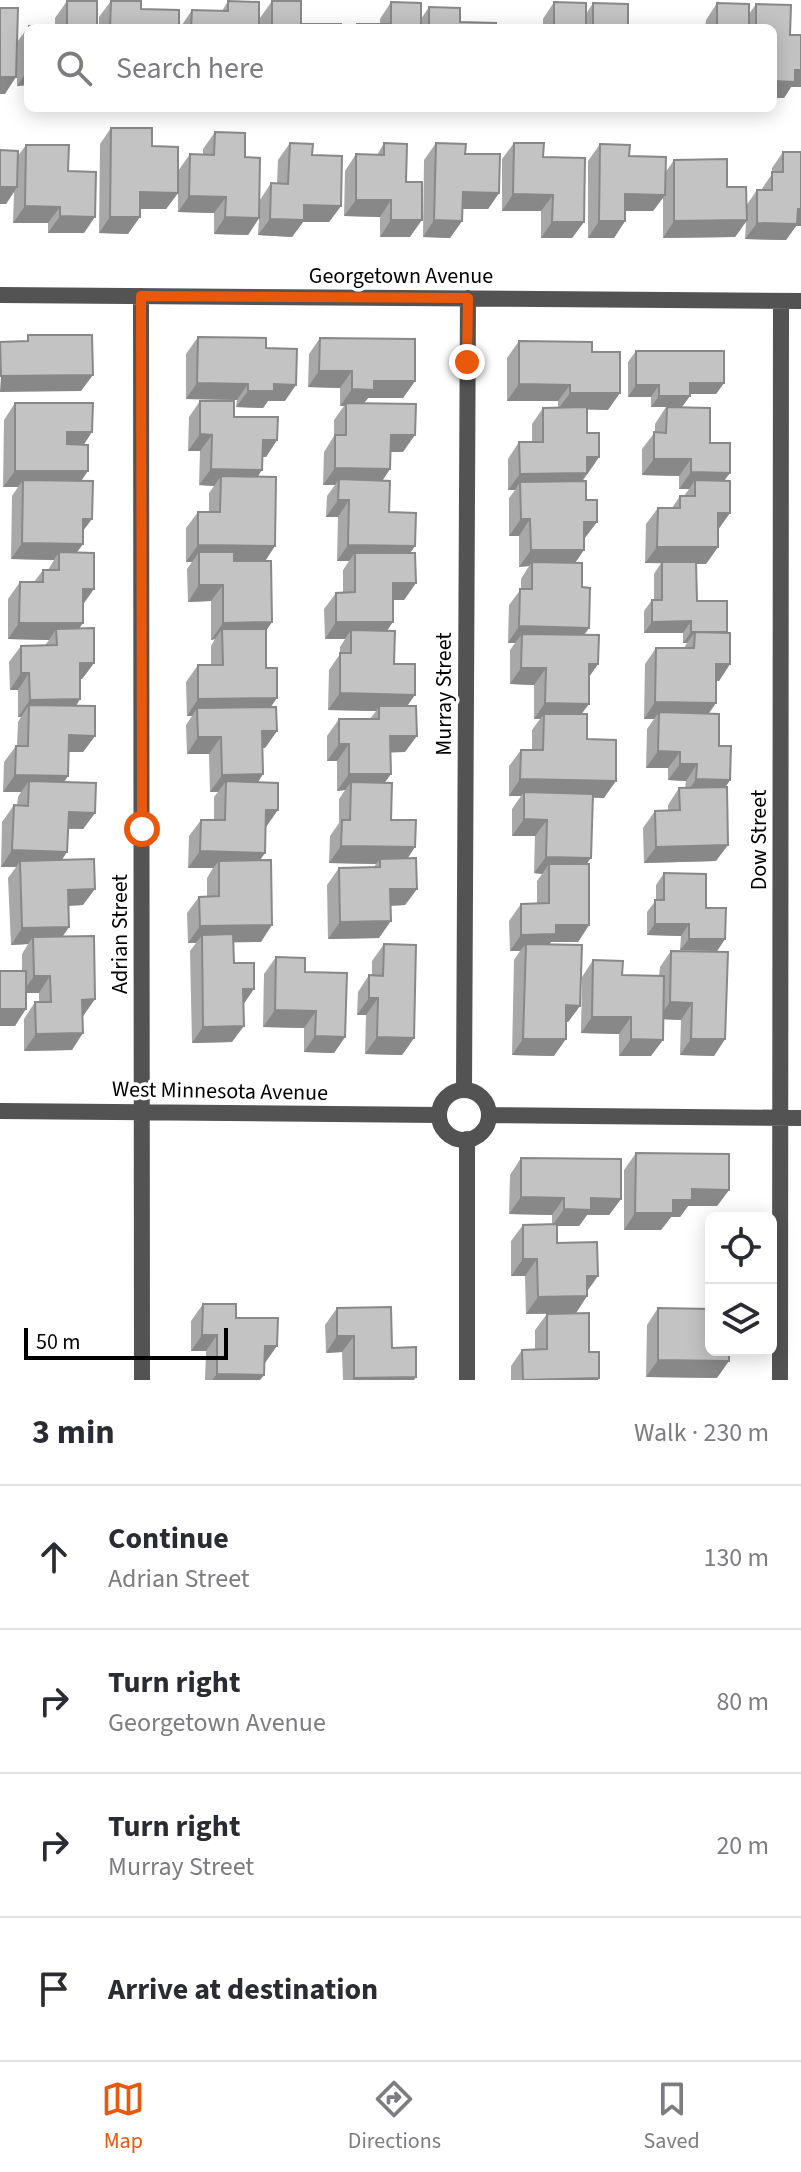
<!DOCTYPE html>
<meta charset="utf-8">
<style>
:root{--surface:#fff;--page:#f2f2f3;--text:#2b2b33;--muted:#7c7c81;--line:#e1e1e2;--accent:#ea580c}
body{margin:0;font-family:"Source Sans 3",sans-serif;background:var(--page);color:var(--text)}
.controls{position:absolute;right:24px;bottom:24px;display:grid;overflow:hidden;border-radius:12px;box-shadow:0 4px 20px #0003}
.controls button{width:72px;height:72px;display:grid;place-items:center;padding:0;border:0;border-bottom:2px solid var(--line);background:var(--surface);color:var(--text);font:40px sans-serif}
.scale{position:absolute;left:24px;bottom:20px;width:204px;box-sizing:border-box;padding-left:8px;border:4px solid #000;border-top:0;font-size:22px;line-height:28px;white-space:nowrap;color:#000;-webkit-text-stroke:6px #fff;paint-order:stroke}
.stop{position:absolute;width:24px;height:24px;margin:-18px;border:6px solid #ea580c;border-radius:50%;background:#fff}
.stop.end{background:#ea580c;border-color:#fff;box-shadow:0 2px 8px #0008}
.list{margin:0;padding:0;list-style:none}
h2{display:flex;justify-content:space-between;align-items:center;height:104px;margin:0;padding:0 32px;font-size:34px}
h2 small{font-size:26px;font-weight:400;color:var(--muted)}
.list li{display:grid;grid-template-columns:52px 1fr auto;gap:24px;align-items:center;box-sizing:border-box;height:144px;padding:0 32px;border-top:2px solid var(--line)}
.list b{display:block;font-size:30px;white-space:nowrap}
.list p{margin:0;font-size:26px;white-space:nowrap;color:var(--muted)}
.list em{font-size:26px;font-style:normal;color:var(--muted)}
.icon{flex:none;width:44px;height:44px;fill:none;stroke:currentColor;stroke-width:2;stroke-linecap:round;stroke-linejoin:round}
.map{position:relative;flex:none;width:801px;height:1380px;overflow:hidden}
.search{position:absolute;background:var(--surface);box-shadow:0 4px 20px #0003;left:24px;right:24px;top:24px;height:88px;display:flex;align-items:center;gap:20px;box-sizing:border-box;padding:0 28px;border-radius:12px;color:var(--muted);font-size:30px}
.sheet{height:680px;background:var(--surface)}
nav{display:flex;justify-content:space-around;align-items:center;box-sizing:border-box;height:112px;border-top:2px solid var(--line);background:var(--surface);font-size:22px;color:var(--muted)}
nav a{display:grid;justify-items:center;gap:4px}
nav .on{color:var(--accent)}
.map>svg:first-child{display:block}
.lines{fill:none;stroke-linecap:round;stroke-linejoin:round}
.minor{stroke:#535353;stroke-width:16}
.wall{fill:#a8a8a8}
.shaded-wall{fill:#888}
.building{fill:#c3c3c3;stroke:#888;stroke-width:2}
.route{stroke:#ea580c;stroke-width:10}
.labels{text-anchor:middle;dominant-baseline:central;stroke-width:7;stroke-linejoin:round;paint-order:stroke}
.street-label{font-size:22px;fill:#000;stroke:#fff}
</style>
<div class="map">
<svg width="801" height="1380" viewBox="0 0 801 1380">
<rect width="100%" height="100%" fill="#fff"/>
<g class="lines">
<!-- minor -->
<path class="minor" d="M 0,295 L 801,301
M 141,296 L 142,1380
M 464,1090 L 468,298
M439 1115a25 25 0 1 1 50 0a25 25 0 1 1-50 0Z
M 0,1111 L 439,1115
M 489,1115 L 801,1118
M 467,1380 L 467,1139
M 780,1380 L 781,301"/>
</g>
<!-- wall -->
<path class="wall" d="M 67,1 L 97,28 L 28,28 L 28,85 L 17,86 L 17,42 L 29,26 L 55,25 L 55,18 Z
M 111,1 L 141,9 L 179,28 L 99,28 L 99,17 Z
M 228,1 L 259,28 L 180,28 L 192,10 L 222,11 Z
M 272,1 L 301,24 L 341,28 L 260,28 L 260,18 Z
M 391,2 L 421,28 L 354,28 L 357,24 L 380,24 L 380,19 Z
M 554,2 L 586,14 L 593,3 L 628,28 L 543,28 L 543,19 Z
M 717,3 L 749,14 L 756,4 L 790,35 L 801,35 L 801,87 L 791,87 L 784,98 L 773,28 L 705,28 L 706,20 Z
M 429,7 L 460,22 L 496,28 L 421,28 L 421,19 Z
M 111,128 L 152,146 L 178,171 L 190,154 L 203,154 L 203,149 L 215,132 L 245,157 L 260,200 L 271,183 L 277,183 L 278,160 L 290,143 L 312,155 L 341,206 L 329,222 L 303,222 L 292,237 L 258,235 L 259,218 L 248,235 L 214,234 L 214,213 L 178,212 L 178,193 L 166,209 L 140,209 L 128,234 L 99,233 L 100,144 Z
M 384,143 L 406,182 L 410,237 L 380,237 L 380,217 L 344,216 L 345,171 L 356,154 L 377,155 Z
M 436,143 L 465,154 L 499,193 L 488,209 L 462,209 L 462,221 L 450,238 L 423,237 L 424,160 Z
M 514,143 L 543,157 L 584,222 L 572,238 L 541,238 L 541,211 L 502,211 L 502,159 Z
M 600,144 L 665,173 L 674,160 L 727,187 L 746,206 L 757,190 L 761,190 L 772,174 L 772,168 L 783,152 L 796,226 L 786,240 L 745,239 L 746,222 L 735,237 L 663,238 L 663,198 L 653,211 L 625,211 L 625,221 L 614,238 L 588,238 L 588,161 Z
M 26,145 L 68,171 L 84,233 L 48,233 L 48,223 L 13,223 L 14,192 L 6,204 L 0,204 L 0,150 L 17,157 Z
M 198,337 L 266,348 L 285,401 L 268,401 L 263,408 L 236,407 L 237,400 L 186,399 L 186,354 Z
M 320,338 L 415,381 L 403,398 L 368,398 L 364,403 L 403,452 L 390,452 L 390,469 L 382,480 L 389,512 L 415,546 L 410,553 L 416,583 L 404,600 L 393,600 L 387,631 L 394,664 L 407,706 L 405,752 L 390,752 L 391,774 L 384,783 L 391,820 L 408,858 L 417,889 L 405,905 L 391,906 L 379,938 L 328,939 L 327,885 L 339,868 L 374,867 L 376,864 L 329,863 L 330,836 L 339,823 L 339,799 L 345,790 L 337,791 L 337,761 L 327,761 L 327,736 L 339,719 L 370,719 L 376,711 L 328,710 L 329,670 L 340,654 L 340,647 L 345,639 L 325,639 L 324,609 L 336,593 L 343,593 L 343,570 L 349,561 L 337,561 L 338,517 L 326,517 L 327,496 L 335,485 L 323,485 L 324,452 L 334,436 L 334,420 L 344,406 L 340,406 L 340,388 L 308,387 L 309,354 Z
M 519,341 L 592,352 L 608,410 L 587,409 L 587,433 L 599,457 L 582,482 L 586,500 L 597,522 L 584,538 L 575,563 L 582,587 L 585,635 L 598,664 L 589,677 L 582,714 L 587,739 L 604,798 L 593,797 L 587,864 L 589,925 L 578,942 L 551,942 L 549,944 L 580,1006 L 568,1022 L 566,1022 L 554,1056 L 512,1055 L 514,960 L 520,951 L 510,951 L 509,921 L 521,904 L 537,904 L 537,881 L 542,874 L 534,873 L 535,836 L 512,836 L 512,809 L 521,796 L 509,796 L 509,766 L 521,750 L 532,750 L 532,730 L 540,719 L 534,719 L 534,685 L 510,684 L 510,650 L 515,643 L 508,643 L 509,605 L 521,589 L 521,579 L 529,566 L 519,567 L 519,536 L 509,536 L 509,498 L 515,490 L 508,490 L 508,459 L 519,442 L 532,442 L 532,424 L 543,408 L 558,407 L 558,401 L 507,401 L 507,358 Z
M 636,351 L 724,383 L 716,394 L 690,394 L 682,407 L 710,443 L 730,473 L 724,480 L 718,530 L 718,547 L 706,564 L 696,564 L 697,601 L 726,633 L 730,664 L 719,681 L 716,681 L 716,703 L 709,713 L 730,780 L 725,787 L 716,861 L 644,863 L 643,828 L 655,811 L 668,811 L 668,805 L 679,788 L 685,788 L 686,781 L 668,780 L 668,768 L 646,768 L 647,729 L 654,719 L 644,719 L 645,664 L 656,648 L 684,648 L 687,643 L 683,643 L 683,633 L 644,633 L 644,611 L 652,600 L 654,600 L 654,574 L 661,563 L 645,563 L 646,524 L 658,508 L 672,508 L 680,496 L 684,496 L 689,489 L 679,489 L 679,476 L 642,475 L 642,449 L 655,432 L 655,424 L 666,407 L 651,407 L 651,397 L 628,397 L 628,362 Z
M 200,401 L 234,417 L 277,440 L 266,457 L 263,457 L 258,477 L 272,622 L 266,631 L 266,668 L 271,707 L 277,731 L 265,748 L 263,748 L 263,774 L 258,782 L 266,827 L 260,860 L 261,942 L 233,942 L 234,963 L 243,1004 L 232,1042 L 192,1043 L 190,951 L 196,943 L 188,943 L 187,913 L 199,897 L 207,896 L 207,878 L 213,868 L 188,868 L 189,836 L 201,820 L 214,820 L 214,797 L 218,792 L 210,792 L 209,754 L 187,754 L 186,725 L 192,716 L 187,716 L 186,682 L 198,665 L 211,665 L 211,646 L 215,639 L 211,640 L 211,601 L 188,602 L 187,569 L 192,562 L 186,562 L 186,528 L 198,512 L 209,512 L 209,493 L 214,486 L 199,485 L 200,451 L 188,451 L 189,417 Z
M 15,403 L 83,445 L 81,480 L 83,544 L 77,552 L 83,605 L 79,629 L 94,663 L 82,679 L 80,679 L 80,699 L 76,706 L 95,736 L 83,752 L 69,752 L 64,782 L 95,813 L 83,829 L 68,829 L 62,860 L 83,905 L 69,906 L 69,927 L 62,937 L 95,999 L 83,1016 L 72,1050 L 24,1051 L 24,1019 L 35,1002 L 39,1002 L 39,993 L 26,993 L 15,1026 L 22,971 L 22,954 L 28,944 L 11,945 L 8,878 L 16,867 L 1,867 L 2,822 L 14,805 L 17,805 L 18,797 L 21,792 L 3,792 L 4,762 L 16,746 L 17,746 L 18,722 L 21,717 L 18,717 L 18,690 L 10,690 L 9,662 L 21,646 L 45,645 L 49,640 L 8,639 L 8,599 L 20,582 L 34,582 L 43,570 L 48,570 L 54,560 L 11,559 L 12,496 L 18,487 L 3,487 L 4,420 Z
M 664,873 L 706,908 L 725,939 L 717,951 L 680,950 L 681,936 L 647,935 L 647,912 L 656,900 L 656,885 Z
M 384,944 L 414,1038 L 402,1055 L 365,1054 L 366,1015 L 357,1015 L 358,992 L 369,975 L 372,976 L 372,961 Z
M 671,951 L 725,1039 L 714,1056 L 680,1055 L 681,1020 L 663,1019 L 651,1056 L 619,1056 L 619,1034 L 581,1033 L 582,977 L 593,960 L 622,975 L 659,976 L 660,967 Z
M 276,957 L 305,972 L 345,1037 L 334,1053 L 304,1052 L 304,1028 L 263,1027 L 264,974 Z
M 636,1153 L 729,1190 L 717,1206 L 688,1206 L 680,1217 L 671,1217 L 661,1230 L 624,1230 L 624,1170 Z
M 521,1158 L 621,1199 L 609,1215 L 587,1215 L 579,1226 L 557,1226 L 557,1243 L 587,1291 L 587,1296 L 576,1313 L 526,1314 L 525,1276 L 511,1276 L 511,1241 L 523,1225 L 552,1224 L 552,1215 L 509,1214 L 510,1175 Z
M 203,1304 L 236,1318 L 265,1363 L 264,1363 L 264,1375 L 260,1380 L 205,1380 L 206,1351 L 191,1351 L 191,1321 Z
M 337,1308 L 392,1348 L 414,1380 L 343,1380 L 342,1352 L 326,1353 L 325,1325 Z
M 658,1308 L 717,1378 L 646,1377 L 647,1325 Z
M 547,1314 L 589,1352 L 598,1380 L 511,1380 L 511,1366 L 522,1350 L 535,1349 L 535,1330 Z"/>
<!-- shaded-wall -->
<path class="shaded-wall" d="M 28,70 L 28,85 L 17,86 Z
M 795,70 L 801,70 L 801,87 L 791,87 L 784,98 L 773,98 L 773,81 Z
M 0,77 L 16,77 L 5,94 L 0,94 Z
M 0,187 L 17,187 L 6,204 L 0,204 Z
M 140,192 L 178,193 L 166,209 L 129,209 Z
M 463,192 L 499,193 L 488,209 L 451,209 Z
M 513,194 L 553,195 L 541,211 L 502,211 Z
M 625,194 L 665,195 L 653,211 L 614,211 Z
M 189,196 L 226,197 L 214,213 L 178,212 Z
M 356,200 L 391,200 L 380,217 L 344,216 Z
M 304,205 L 341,206 L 329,222 L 303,222 L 292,237 L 258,235 L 270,219 Z
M 25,206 L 60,207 L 48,223 L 13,223 Z
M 798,209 L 801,209 L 801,226 L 796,226 L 786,240 L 745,239 L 757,223 Z
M 60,216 L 95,217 L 84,233 L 48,233 Z
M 110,217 L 140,217 L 128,234 L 99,233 Z
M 225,217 L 259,218 L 248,235 L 214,234 Z
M 391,220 L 422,220 L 410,237 L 380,237 Z
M 434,220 L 462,221 L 450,238 L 423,237 Z
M 747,220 L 735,237 L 663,238 L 674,221 Z
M 599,221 L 625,221 L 614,238 L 588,238 Z
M 552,222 L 584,222 L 572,238 L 541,238 Z
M 319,371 L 352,371 L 340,388 L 308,387 Z
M 93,375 L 81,391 L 0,392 L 1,376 Z
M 374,381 L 415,381 L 403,398 L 368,398 L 362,406 L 346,403 L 344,406 L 340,406 L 352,389 Z
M 197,383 L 248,384 L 237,400 L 186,399 Z
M 690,383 L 724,383 L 716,394 L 682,394 Z
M 274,384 L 296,385 L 285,401 L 268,401 L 263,408 L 236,407 L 248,391 Z
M 519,384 L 570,385 L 558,401 L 507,401 Z
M 636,385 L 659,385 L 651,397 L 628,397 Z
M 570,393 L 620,393 L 608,410 L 558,409 Z
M 659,396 L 690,396 L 682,407 L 651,407 Z
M 67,432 L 92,432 L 81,449 L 56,449 Z
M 200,434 L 212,435 L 200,451 L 188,451 Z
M 391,435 L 415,435 L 403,452 L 379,452 Z
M 263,440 L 277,440 L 266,457 L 251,457 Z
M 587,457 L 599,457 L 588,473 L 575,473 Z
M 654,459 L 691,459 L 679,476 L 642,475 Z
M 335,468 L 390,469 L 379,486 L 339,479 L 335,485 L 323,485 Z
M 211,469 L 262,470 L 251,487 L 221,476 L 214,486 L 199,485 Z
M 15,471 L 88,471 L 77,487 L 23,480 L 18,487 L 3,487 Z
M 691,472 L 730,473 L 718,489 L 695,480 L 689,489 L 679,489 Z
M 587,473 L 576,490 L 520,482 L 515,490 L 508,490 L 520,474 Z
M 338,500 L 349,500 L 338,517 L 326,517 Z
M 718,513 L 730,513 L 718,530 Z
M 83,519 L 92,519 L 80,535 Z
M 521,519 L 530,519 L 519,536 L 509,536 Z
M 584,522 L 597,522 L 585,538 L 573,538 Z
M 22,543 L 83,544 L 71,560 L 59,552 L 54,560 L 11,559 Z
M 198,545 L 275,546 L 264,563 L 199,562 L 199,552 L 192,562 L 186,562 Z
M 348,545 L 415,546 L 403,563 L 355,553 L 349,561 L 337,561 Z
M 657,547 L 718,547 L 706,564 L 645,563 Z
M 531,550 L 584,550 L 573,566 L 532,562 L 529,566 L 519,567 Z
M 393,583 L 416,583 L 404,600 L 381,600 Z
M 199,585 L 223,585 L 211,601 L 188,602 Z
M 83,589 L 94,589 L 82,606 Z
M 691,621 L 683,633 L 644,633 L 652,622 Z
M 272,622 L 260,639 L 222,629 L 215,639 L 211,640 L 223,623 Z
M 336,622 L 393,622 L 382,638 L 351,630 L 345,639 L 325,639 Z
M 19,623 L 83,623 L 71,640 L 56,629 L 49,640 L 8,639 Z
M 519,626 L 589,628 L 578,644 L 522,634 L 515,643 L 508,643 Z
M 691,632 L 727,632 L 719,643 L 695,632 L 687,643 L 683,643 Z
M 80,663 L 94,663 L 82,679 L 68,679 Z
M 589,664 L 598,664 L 586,681 Z
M 716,664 L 730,664 L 719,681 L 705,681 Z
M 521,668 L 546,668 L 534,685 L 510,684 Z
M 21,673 L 29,673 L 18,690 L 10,690 Z
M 340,693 L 415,695 L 403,712 L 379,706 L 376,711 L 328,710 Z
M 277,698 L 266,714 L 197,708 L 192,716 L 187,716 L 198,699 Z
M 80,699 L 69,716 L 29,705 L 21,717 L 18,717 L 30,700 Z
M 655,702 L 716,703 L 704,720 L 659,712 L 654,719 L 644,719 Z
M 545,703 L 589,704 L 577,720 L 544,714 L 540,719 L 534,719 Z
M 262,731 L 277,731 L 265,748 L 251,748 Z
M 69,735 L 95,736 L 83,752 L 58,752 Z
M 390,736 L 417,736 L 405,752 L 378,753 Z
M 198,737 L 221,737 L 209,754 L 187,754 Z
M 339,744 L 349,744 L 337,761 L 327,761 Z
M 658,751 L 680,752 L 668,768 L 646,768 Z
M 680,764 L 697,764 L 686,781 L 668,780 Z
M 263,774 L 252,791 L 226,781 L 218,792 L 210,792 L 222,775 Z
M 349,774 L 391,774 L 379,790 L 351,782 L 345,790 L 337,791 Z
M 15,775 L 68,776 L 57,793 L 29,781 L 21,792 L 3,792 Z
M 520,779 L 616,781 L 604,798 L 524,796 L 524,792 L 521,796 L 509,796 Z
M 696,779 L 730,780 L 719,797 L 685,796 Z
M 266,810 L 278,810 L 266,827 Z
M 69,812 L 95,813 L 83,829 L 57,828 Z
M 524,819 L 547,820 L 535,836 L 512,836 Z
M 728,845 L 716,861 L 644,863 L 656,847 Z
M 341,846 L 415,847 L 404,864 L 380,859 L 376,864 L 329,863 Z
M 12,850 L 67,852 L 56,869 L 20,861 L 16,867 L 1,867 Z
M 200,851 L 265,853 L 254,869 L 219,861 L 213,868 L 188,868 Z
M 546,857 L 591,858 L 579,874 L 549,864 L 542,874 L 534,873 Z
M 95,889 L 83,905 L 57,906 L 68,890 Z
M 390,889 L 417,889 L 405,905 L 379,906 Z
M 391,921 L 379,938 L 328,939 L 340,922 Z
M 655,924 L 689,924 L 681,936 L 647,935 Z
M 272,925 L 261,942 L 202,943 L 202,935 L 196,943 L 188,943 L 200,926 Z
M 556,925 L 589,925 L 578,942 L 551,942 L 545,951 L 526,944 L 520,951 L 510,951 L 521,935 Z
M 69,927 L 58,943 L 33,937 L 28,944 L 11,945 L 22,928 Z
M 689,939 L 725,939 L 717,951 L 680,950 Z
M 34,976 L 50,976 L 39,993 L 22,993 Z
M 243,989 L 254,989 L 243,1005 Z
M 369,998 L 378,998 L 366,1015 L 357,1015 Z
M 95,999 L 83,1016 L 71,1016 L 82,1000 Z
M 670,1002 L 692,1003 L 681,1020 L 658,1019 Z
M 566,1005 L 580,1006 L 568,1022 L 555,1022 Z
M 0,1009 L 26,1009 L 15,1026 L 0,1026 Z
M 275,1010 L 316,1011 L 304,1028 L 263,1027 Z
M 592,1017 L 631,1017 L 619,1034 L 581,1033 Z
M 244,1026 L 232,1042 L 192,1043 L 203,1027 Z
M 83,1033 L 72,1050 L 24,1051 L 36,1034 Z
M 315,1036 L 345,1037 L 334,1053 L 304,1052 Z
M 377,1037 L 414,1038 L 402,1055 L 365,1054 Z
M 523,1039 L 566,1039 L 554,1056 L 512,1055 Z
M 631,1039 L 663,1040 L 651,1056 L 619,1056 Z
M 691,1039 L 725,1039 L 714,1056 L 680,1055 Z
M 692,1189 L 729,1190 L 717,1206 L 688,1206 L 680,1217 L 671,1217 L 661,1230 L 624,1230 L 635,1213 L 673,1200 Z
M 521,1197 L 564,1198 L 552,1215 L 509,1214 Z
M 591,1198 L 621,1199 L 609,1215 L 587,1215 L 579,1226 L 552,1226 L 564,1209 Z
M 523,1259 L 537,1259 L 525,1276 L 511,1276 Z
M 587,1276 L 598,1276 L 586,1293 Z
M 587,1296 L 576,1313 L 526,1314 L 538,1297 Z
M 202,1335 L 217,1335 L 206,1351 L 191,1351 Z
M 337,1336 L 354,1336 L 342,1352 L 326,1353 Z
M 265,1346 L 277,1346 L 265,1363 L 253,1362 Z
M 658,1360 L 729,1361 L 717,1378 L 646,1377 Z
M 217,1374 L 264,1375 L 260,1380 L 212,1380 Z
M 416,1377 L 414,1380 L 353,1380 L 354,1378 Z
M 599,1378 L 598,1380 L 523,1380 Z"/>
<!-- building -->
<path class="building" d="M 67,1 L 97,1 L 97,28 L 29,28 L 29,26 L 67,25 Z
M 111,1 L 141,1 L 141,9 L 179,10 L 179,28 L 110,28 Z
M 228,1 L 259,2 L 259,28 L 191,28 L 192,10 L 228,11 Z
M 272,1 L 301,1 L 301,24 L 341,24 L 341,28 L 272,28 Z
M 391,2 L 421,3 L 421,28 L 357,28 L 357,24 L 391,24 Z
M 554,2 L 586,3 L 586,28 L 554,28 Z
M 593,3 L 628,4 L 628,28 L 593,28 Z
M 717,3 L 749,4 L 749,28 L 717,28 Z
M 756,4 L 791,5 L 790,35 L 801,35 L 801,70 L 795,70 L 795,82 L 773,81 L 773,28 L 756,28 Z
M 429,7 L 460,8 L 460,22 L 496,23 L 496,28 L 429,28 Z
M 0,8 L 18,8 L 16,77 L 0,77 Z
M 111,128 L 152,128 L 152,146 L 178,147 L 178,193 L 140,192 L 140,217 L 110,217 Z
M 215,132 L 245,133 L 245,157 L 260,158 L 259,218 L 225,217 L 226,197 L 189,196 L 190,154 L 214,155 Z
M 290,143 L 313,144 L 312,155 L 342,156 L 341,206 L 304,205 L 304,220 L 270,219 L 271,183 L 288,184 Z
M 384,143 L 407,144 L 406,182 L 422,182 L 422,220 L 391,220 L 391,200 L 356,200 L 356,154 L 384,155 Z
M 436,143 L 466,144 L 465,154 L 500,154 L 499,193 L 463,192 L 462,221 L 434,220 Z
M 514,143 L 544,143 L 543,157 L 585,158 L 584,222 L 552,222 L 553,195 L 513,194 Z
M 600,144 L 630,145 L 629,156 L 666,157 L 665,195 L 625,194 L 625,221 L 599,221 Z
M 26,145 L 69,145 L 68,171 L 96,172 L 95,217 L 60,216 L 60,207 L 25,206 Z
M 0,150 L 18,151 L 17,187 L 0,187 Z
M 783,152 L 801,152 L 801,209 L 798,209 L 797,224 L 757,223 L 757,190 L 772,190 L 772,172 L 783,172 Z
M 727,159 L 727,187 L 746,187 L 747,220 L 674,221 L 674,160 Z
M 28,335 L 92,335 L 93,375 L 1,376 L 0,342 L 28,341 Z
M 198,337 L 266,338 L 266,348 L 297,349 L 296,385 L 274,384 L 274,391 L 248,391 L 248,384 L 197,383 Z
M 320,338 L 415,339 L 415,381 L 374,381 L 374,390 L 352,389 L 352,371 L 319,371 Z
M 519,341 L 592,342 L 592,352 L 620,352 L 620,393 L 570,393 L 570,385 L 519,384 Z
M 636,351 L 724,351 L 724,383 L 690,383 L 690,396 L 659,396 L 659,385 L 636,385 Z
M 200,401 L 234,401 L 234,417 L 278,417 L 277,440 L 263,440 L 262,470 L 211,469 L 212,435 L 200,434 Z
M 15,403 L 93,403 L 92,432 L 67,432 L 67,444 L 88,445 L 88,471 L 15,471 Z
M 346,403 L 416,404 L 415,435 L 391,435 L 390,469 L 335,468 L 335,435 L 346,435 Z
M 587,407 L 587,433 L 599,433 L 599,457 L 587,457 L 587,473 L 520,474 L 519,442 L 543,442 L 543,408 Z
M 667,407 L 710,408 L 710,443 L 730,443 L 730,473 L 691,472 L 691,459 L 654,459 L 654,432 L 666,433 Z
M 221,476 L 276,477 L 275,546 L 198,545 L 198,512 L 220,512 Z
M 339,479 L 390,481 L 389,512 L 416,513 L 415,546 L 348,545 L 349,500 L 338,500 Z
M 23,480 L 93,481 L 92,519 L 83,519 L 83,544 L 22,543 Z
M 695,480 L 730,481 L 730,513 L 718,513 L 718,547 L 657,547 L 658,508 L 680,508 L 680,496 L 695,496 Z
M 586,481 L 586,500 L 597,500 L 597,522 L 584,522 L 584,550 L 531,550 L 530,519 L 521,519 L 520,482 Z
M 59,552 L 94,553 L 94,589 L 83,589 L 83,623 L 19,623 L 20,582 L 43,582 L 43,570 L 59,570 Z
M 199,552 L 234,552 L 234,561 L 271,561 L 272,622 L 223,623 L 223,585 L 199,585 Z
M 355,553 L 415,553 L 416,583 L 393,583 L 393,622 L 336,622 L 336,593 L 355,592 Z
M 532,562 L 582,563 L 582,587 L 590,588 L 589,628 L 519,626 L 520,589 L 532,589 Z
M 662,562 L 696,562 L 697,601 L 727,601 L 727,632 L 691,632 L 691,621 L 652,622 L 652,600 L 662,600 Z
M 94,628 L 94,663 L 80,663 L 80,699 L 30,700 L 29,673 L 21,673 L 21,646 L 57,645 L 56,629 Z
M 222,629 L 266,629 L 266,668 L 277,668 L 277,698 L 198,699 L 198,665 L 223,665 Z
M 351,630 L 395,631 L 394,664 L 415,664 L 415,695 L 340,693 L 340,653 L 351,653 Z
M 695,632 L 730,633 L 730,664 L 716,664 L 716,703 L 655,702 L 656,648 L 694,648 Z
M 522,634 L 599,635 L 598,664 L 589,664 L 589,704 L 545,703 L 546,668 L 521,668 Z
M 29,705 L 95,706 L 95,736 L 69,735 L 68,776 L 15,775 L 16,746 L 28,746 Z
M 379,706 L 416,706 L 417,736 L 390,736 L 391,774 L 349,774 L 349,744 L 339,744 L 339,719 L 379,719 Z
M 276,707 L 277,731 L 262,731 L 263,774 L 222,775 L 221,737 L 198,737 L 197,708 Z
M 659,712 L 719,714 L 719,746 L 731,746 L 730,780 L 696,779 L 697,764 L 680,764 L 680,752 L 658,751 Z
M 544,714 L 587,714 L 587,739 L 616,740 L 616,781 L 520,779 L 521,750 L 543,750 Z
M 29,781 L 96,783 L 95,813 L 69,812 L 67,852 L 12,850 L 14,805 L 28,806 Z
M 226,781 L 278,783 L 278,810 L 266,810 L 265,853 L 200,851 L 201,820 L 225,820 Z
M 351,782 L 392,783 L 391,820 L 416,820 L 415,847 L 341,846 L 342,820 L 350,820 Z
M 727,787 L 728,845 L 656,847 L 655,811 L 680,810 L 679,788 Z
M 524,792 L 593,794 L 591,858 L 546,857 L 547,820 L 524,819 Z
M 416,858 L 417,889 L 390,889 L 391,921 L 340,922 L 339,868 L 380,867 L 380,859 Z
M 94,859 L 95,889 L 68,890 L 69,927 L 22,928 L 20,861 Z
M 271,860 L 272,925 L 200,926 L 199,897 L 219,896 L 219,861 Z
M 549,864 L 589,864 L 589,925 L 556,925 L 556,934 L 521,935 L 521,904 L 549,903 Z
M 664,873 L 706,874 L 706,908 L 726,908 L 725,939 L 689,939 L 689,924 L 655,924 L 655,900 L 664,900 Z
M 233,934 L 234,963 L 254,963 L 254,989 L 243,989 L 244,1026 L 203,1027 L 202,935 Z
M 94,936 L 95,999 L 82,1000 L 83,1033 L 36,1034 L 35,1002 L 51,1002 L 50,976 L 34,976 L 33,937 Z
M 384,944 L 416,945 L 414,1038 L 377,1037 L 378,998 L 369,998 L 369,975 L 383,976 Z
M 526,944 L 582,945 L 580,1006 L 566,1005 L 566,1039 L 523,1039 Z
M 671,951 L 728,952 L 725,1039 L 691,1039 L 692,1003 L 670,1002 Z
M 276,957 L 305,958 L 305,972 L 347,973 L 345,1037 L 315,1036 L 316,1011 L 275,1010 Z
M 593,960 L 623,961 L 622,975 L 664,976 L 663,1040 L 631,1039 L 631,1017 L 592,1017 Z
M 0,971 L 26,971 L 26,1009 L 0,1009 Z
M 636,1153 L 729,1154 L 729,1190 L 692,1189 L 692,1200 L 673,1200 L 673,1213 L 635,1213 Z
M 521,1158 L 621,1159 L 621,1199 L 591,1198 L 591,1210 L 564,1209 L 564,1198 L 521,1197 Z
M 557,1224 L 557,1243 L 597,1242 L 598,1276 L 587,1276 L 587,1296 L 538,1297 L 537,1259 L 523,1259 L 523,1225 Z
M 203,1304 L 236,1304 L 236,1318 L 278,1318 L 277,1346 L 265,1346 L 264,1375 L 217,1374 L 217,1335 L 202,1335 Z
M 391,1307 L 392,1348 L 416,1347 L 416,1377 L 354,1378 L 354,1336 L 337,1336 L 337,1308 Z
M 658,1308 L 711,1309 L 711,1350 L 729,1350 L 729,1361 L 658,1360 Z
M 589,1313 L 589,1352 L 599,1352 L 599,1378 L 523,1380 L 522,1350 L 547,1349 L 547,1314 Z"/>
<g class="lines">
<!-- route -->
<path class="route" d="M 142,829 L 141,296 L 468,298 L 467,362"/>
</g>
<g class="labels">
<!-- street labels -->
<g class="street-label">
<text x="401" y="276">Georgetown Avenue</text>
<text transform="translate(444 694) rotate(-90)">Murray Street</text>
<text transform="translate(759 840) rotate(-90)">Dow Street</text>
<text transform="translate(120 934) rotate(-90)">Adrian Street</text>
<text transform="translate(220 1091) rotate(1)">West Minnesota Avenue</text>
</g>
</g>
</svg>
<div class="controls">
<button><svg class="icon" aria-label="locate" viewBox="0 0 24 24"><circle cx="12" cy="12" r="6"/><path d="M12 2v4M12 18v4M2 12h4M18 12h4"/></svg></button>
<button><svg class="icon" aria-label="layers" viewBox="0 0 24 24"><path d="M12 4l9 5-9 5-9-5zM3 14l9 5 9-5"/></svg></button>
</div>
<div class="scale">50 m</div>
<div class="stop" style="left:142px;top:829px"></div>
<div class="stop end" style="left:467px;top:362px"></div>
<div class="search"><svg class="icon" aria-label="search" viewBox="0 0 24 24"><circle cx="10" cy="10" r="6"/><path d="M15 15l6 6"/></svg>Search here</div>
</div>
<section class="sheet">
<h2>3 min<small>Walk · 230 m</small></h2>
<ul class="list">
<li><svg class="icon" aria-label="ahead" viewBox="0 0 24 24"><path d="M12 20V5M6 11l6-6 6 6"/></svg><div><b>Continue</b><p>Adrian Street</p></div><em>130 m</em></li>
<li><svg class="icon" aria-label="right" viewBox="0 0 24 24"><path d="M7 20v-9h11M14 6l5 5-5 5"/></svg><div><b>Turn right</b><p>Georgetown Avenue</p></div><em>80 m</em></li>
<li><svg class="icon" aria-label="right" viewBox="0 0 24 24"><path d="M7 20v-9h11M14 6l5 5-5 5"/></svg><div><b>Turn right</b><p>Murray Street</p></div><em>20 m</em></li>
<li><svg class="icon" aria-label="arrive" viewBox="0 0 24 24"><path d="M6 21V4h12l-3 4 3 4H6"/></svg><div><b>Arrive at destination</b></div></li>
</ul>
</section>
<nav>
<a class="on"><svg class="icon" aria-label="map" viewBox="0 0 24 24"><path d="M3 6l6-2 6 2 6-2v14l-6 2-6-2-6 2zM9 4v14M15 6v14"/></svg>Map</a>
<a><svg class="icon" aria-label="directions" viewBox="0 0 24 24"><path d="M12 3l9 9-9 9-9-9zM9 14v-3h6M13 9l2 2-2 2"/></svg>Directions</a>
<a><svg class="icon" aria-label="saved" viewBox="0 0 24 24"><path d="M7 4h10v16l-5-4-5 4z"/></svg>Saved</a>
</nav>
